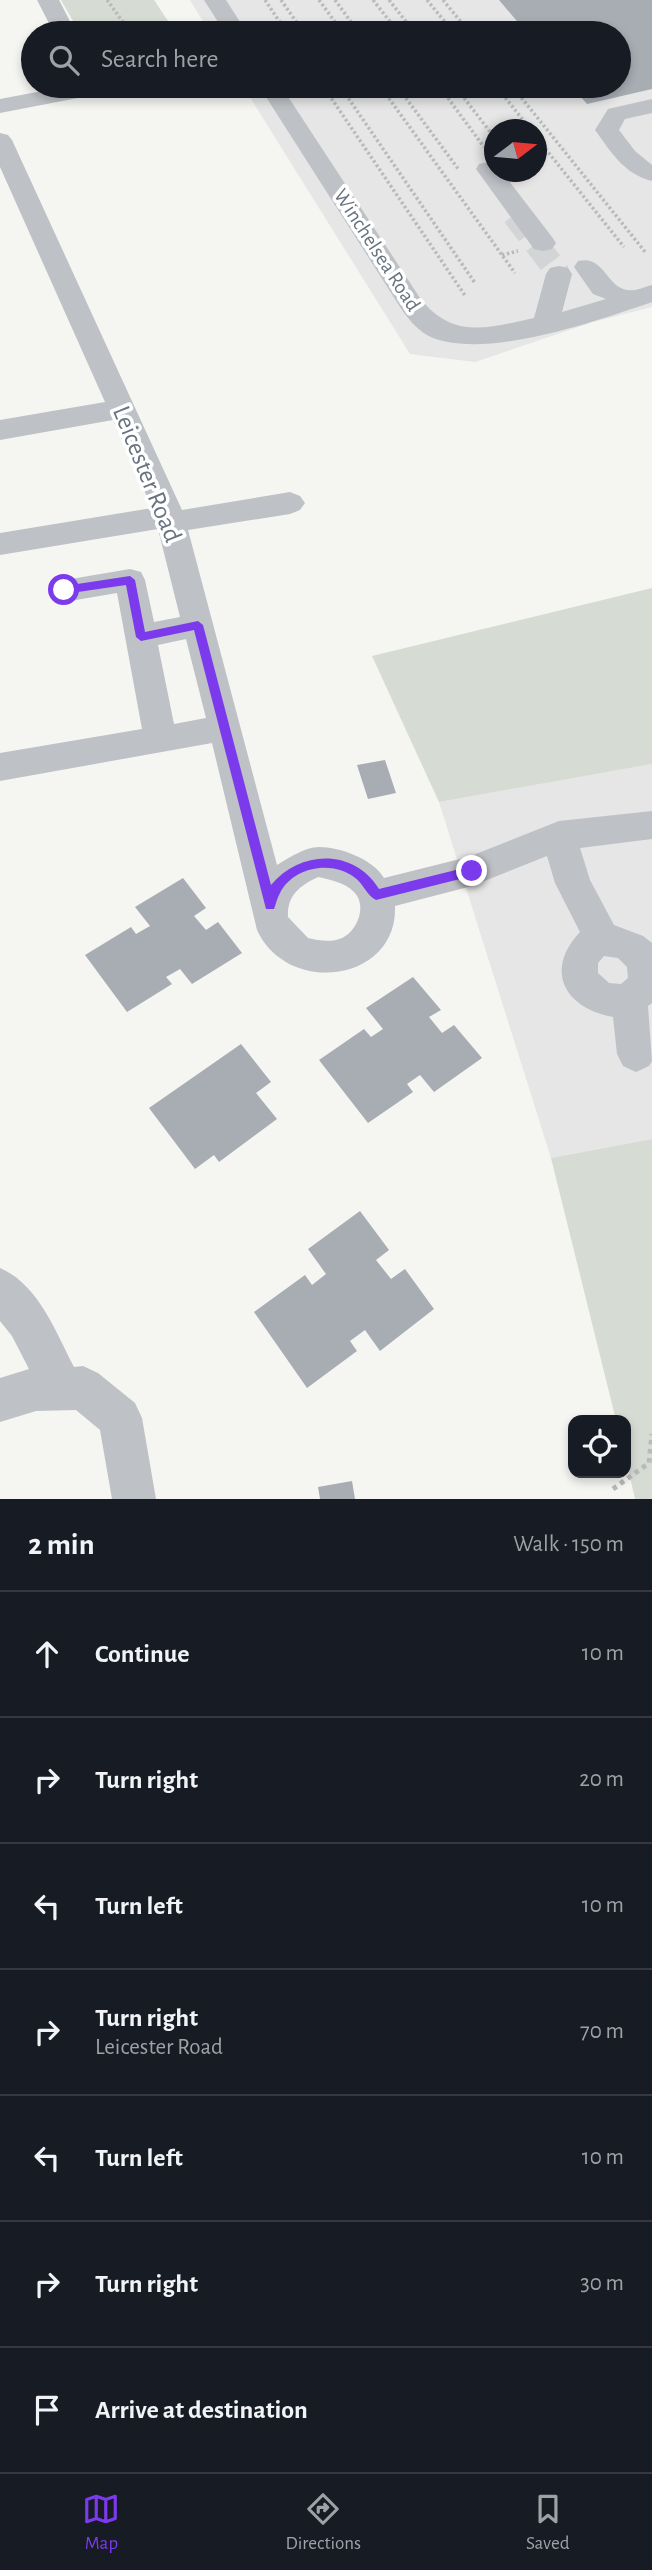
<!DOCTYPE html>
<meta charset="utf-8">
<style>
:root{--surface:#171b24;--page:#242831;--text:#f1f3f6;--muted:#9ea1a6;--line:#363941;--accent:#7c3aed}
body{margin:0;font-family:"Alegreya Sans",sans-serif;background:var(--page);color:var(--text)}
.controls{position:absolute;right:21px;bottom:21px;display:grid;overflow:hidden;border-radius:14px;box-shadow:0 4px 10px #0003}
.controls button{width:63px;height:63px;display:grid;place-items:center;padding:0;border:0;border-bottom:2px solid var(--line);background:var(--surface);color:var(--text);font:35px sans-serif}
.compass{position:absolute;left:484px;top:119px;width:63px;height:63px;border-radius:50%;background:var(--surface);box-shadow:0 4px 10px #0003;rotate:74deg}
.stop{position:absolute;width:21px;height:21px;margin:-16px;border:5px solid #7c3aed;border-radius:50%;background:#fff}
.stop.end{background:#7c3aed;border-color:#fff;box-shadow:0 2px 7px #0008}
.list{margin:0;padding:0;list-style:none}
h2{display:flex;justify-content:space-between;align-items:center;height:91px;margin:0;padding:0 28px;font-size:30px}
h2 small{font-size:23px;font-weight:400;color:var(--muted)}
.list li{display:grid;grid-template-columns:46px 1fr auto;gap:21px;align-items:center;box-sizing:border-box;height:126px;padding:0 28px;border-top:2px solid var(--line)}
.list b{display:block;font-size:26px;white-space:nowrap}
.list p{margin:0;font-size:23px;white-space:nowrap;color:var(--muted)}
.list em{font-size:23px;font-style:normal;color:var(--muted)}
.icon{flex:none;width:38px;height:38px;fill:none;stroke:currentColor;stroke-width:2;stroke-linecap:round;stroke-linejoin:round}
.map{position:relative;flex:none;width:652px;height:1499px;overflow:hidden}
.search{position:absolute;background:var(--surface);box-shadow:0 4px 10px #0003;left:21px;right:21px;top:21px;height:77px;display:flex;align-items:center;gap:18px;box-sizing:border-box;padding:0 24px;border-radius:38px;color:var(--muted);font-size:26px}
.sheet{height:973px;background:var(--surface)}
nav{display:flex;justify-content:space-around;align-items:center;box-sizing:border-box;height:98px;border-top:2px solid var(--line);background:var(--surface);font-size:19px;color:var(--muted)}
nav a{display:grid;justify-items:center;gap:4px}
nav .on{color:var(--accent)}
.map>svg:first-child{display:block}
.built{fill:#e5e6e5;fill-rule:evenodd}
.green{fill:#d6dbd3}
.building{fill:#a7adb3}
.lines{fill:none;stroke-linecap:round;stroke-linejoin:round}
.minor-tunnel{stroke:#d2d4d5;stroke-width:24;stroke-dasharray:24 12;stroke-linecap:butt}
.path-far1{stroke:#b8babc;stroke-width:3.5;stroke-dasharray:2.5 2.5;stroke-linecap:butt}
.path{stroke:#b8babc;stroke-width:5;stroke-dasharray:4.5 4.5;stroke-linecap:butt}
.minor{fill:#bec1c5;fill-rule:evenodd}
.route{fill:#7c3aed}
.labels{text-anchor:middle;dominant-baseline:central;stroke-width:7;stroke-linejoin:round;paint-order:stroke}
.far-street-label{font-size:21px;fill:#67737f;stroke:#fff}
.street-label{font-size:26px;fill:#67737f;stroke:#fff}
</style>
<div class="map">
<svg width="652" height="1499" viewBox="0 0 652 1499">
<rect width="100%" height="100%" fill="#f5f5f2"/>
<!-- built -->
<path class="built" d="M 190,0 L 652,0 L 652,307 L 593,322 L 475,362 L 410,354 L 243,86 L 619,86 L 619,33 L 210,33 ZM 494,130 L 536,130 L 536,172 L 494,172 Z
M 652,764 L 652,1139 L 551,1158 L 439,802 Z"/>
<!-- green -->
<path class="green" d="M 61,0 L 154,0 L 176,33 L 80,33 Z
M 652,588 L 652,764 L 439,802 L 372,656 Z
M 652,1139 L 652,1499 L 635,1499 L 626,1460 L 626,1420 L 616,1420 L 551,1158 Z"/>
<!-- building -->
<path class="building" d="M 499,0 L 652,0 L 652,89 L 587,104 L 571,86 L 619,86 L 619,33 L 527,33 Z
M 385,760 L 396,793 L 368,799 L 357,765 Z
M 183,878 L 206,908 L 194,916 L 206,930 L 218,922 L 242,953 L 192,984 L 180,969 L 166,977 L 172,984 L 127,1012 L 85,955 L 131,927 L 136,934 L 150,926 L 135,907 Z
M 413,977 L 441,1010 L 429,1017 L 442,1033 L 454,1025 L 482,1058 L 434,1092 L 420,1075 L 407,1084 L 413,1092 L 368,1123 L 319,1060 L 364,1029 L 371,1037 L 383,1029 L 366,1008 Z
M 241,1044 L 271,1082 L 256,1093 L 277,1119 L 219,1162 L 214,1155 L 195,1169 L 149,1108 Z
M 360,1211 L 389,1250 L 376,1260 L 391,1279 L 405,1269 L 434,1309 L 380,1351 L 365,1330 L 350,1341 L 357,1351 L 307,1388 L 254,1312 L 305,1275 L 312,1285 L 326,1274 L 308,1249 Z
M 352,1481 L 355,1499 L 320,1499 L 318,1487 Z"/>
<g class="lines">
<!-- minor-tunnel -->
<path class="minor-tunnel" d="M 514,215 L 559,274"/>
<!-- path-far1 -->
<path class="path-far1" d="M 107,0 L 123,22 L 137,33
M 265,0 L 287,33
M 281,0 L 304,33
M 319,0 L 343,33
M 335,0 L 359,33
M 373,0 L 399,33
M 389,0 L 415,33
M 427,0 L 454,33
M 443,0 L 470,33
M 323,86 L 466,297
M 340,86 L 475,283
M 380,86 L 515,273
M 397,86 L 459,170
M 439,86 L 484,147
M 455,86 L 494,137
M 496,86 L 531,130
M 512,86 L 646,253
M 536,137 L 624,247
M 502,255 L 518,251"/>
<!-- path -->
<path class="path" d="M 613,1489 L 649,1463 L 652,1434"/>
<!-- minor -->
<path class="minor" d="M 37,0 L 59,0 L 76,33 L 54,33 Z
M 204,0 L 226,0 L 247,33 L 225,33 Z
M 69,86 L 94,86 L 91,95 L 83,97 L 0,113 L 0,99 Z
M 259,86 L 281,86 L 420,298 C 453,340 488,328 534,318 L 546,274 L 550,268 L 559,266 L 568,268 L 572,274 L 562,312 L 606,299 L 593,294 L 574,267 L 578,261 C 607,254 606,294 635,290 C 641,289 647,286 652,285 L 652,302 C 596,321 490,359 433,338 C 420,333 410,321 402,310 Z
M 652,99 L 652,113 L 625,119 L 619,130 L 635,151 L 652,165 L 652,181 C 624,174 611,152 595,130 L 608,109 Z
M 0,133 L 8,135 L 12,140 L 182,510 L 290,492 L 300,496 L 305,503 L 300,510 L 290,514 L 188,530 L 277,865 C 288,858 306,847 319,847 C 340,847 373,859 384,878 L 468,857 L 559,821 L 652,811 L 652,839 L 580,848 L 590,880 L 614,925 L 643,936 L 652,943 L 652,1003 L 648,1006 L 652,1061 L 649,1066 L 636,1072 L 623,1066 L 617,1054 L 613,1017 C 564,1008 544,970 580,932 L 555,883 L 547,856 L 472,886 L 395,906 C 398,982 288,997 257,930 L 212,743 L 0,781 L 0,753 L 142,729 L 117,593 L 64,602 L 53,598 L 49,590 L 53,582 L 130,569 L 141,572 L 145,580 L 154,622 L 180,617 L 158,529 L 0,555 L 0,533 L 152,508 L 113,420 L 0,440 L 0,420 L 105,402 L 0,167 ZM 186,639 L 206,718 L 174,724 L 158,645 ZM 318,877 C 331,880 344,882 354,892 C 369,907 355,937 336,940 C 327,942 316,940 308,938 L 288,917 C 287,896 299,886 318,877 ZM 604,956 L 618,958 L 627,967 L 628,978 L 621,984 L 609,983 L 598,973 L 598,963 Z
M 488,162 L 494,163 L 494,172 L 502,172 L 552,237 L 556,243 L 552,249 L 543,251 L 534,249 L 476,169 L 479,164 Z
M 0,1268 C 38,1284 56,1332 74,1367 L 83,1366 L 98,1373 L 135,1403 L 142,1418 L 156,1499 L 112,1499 L 100,1430 L 76,1410 L 36,1411 L 0,1422 L 0,1378 L 29,1369 L 12,1336 L 0,1321 Z"/>
</g>
<!-- route -->
<path class="route" d="M 130,576 L 135,580 L 145,632 L 198,621 L 203,625 L 271,885 C 300,850 354,848 379,889 L 472,866 L 476,868 L 476,875 L 376,900 C 367,896 363,883 354,877 C 331,860 293,867 280,893 C 277,898 276,904 274,909 L 266,909 L 194,630 L 141,641 L 136,637 L 126,585 L 64,594 L 59,590 L 64,586 Z"/>
<g class="labels">
<!-- far-street labels -->
<g class="far-street-label">
<text transform="translate(377 250) rotate(57)">Winchelsea Road</text>
</g>
<!-- street labels -->
<g class="street-label">
<text transform="translate(147 474) rotate(68)">Leicester Road</text>
</g>
</g>
</svg>
<div class="controls">
<button><svg class="icon" aria-label="locate" viewBox="0 0 24 24"><circle cx="12" cy="12" r="6"/><path d="M12 2v4M12 18v4M2 12h4M18 12h4"/></svg></button>
</div>
<svg class="compass" viewBox="-18 -18 36 36"><path d="M0-13l5 13h-10z" fill="#e53935"/><path d="M0 13l5-13h-10z" fill="#9ea1a6"/></svg>
<div class="stop" style="left:64px;top:590px"></div>
<div class="stop end" style="left:472px;top:871px"></div>
<div class="search"><svg class="icon" aria-label="search" viewBox="0 0 24 24"><circle cx="10" cy="10" r="6"/><path d="M15 15l6 6"/></svg>Search here</div>
</div>
<section class="sheet">
<h2>2 min<small>Walk · 150 m</small></h2>
<ul class="list">
<li><svg class="icon" aria-label="ahead" viewBox="0 0 24 24"><path d="M12 20V5M6 11l6-6 6 6"/></svg><div><b>Continue</b></div><em>10 m</em></li>
<li><svg class="icon" aria-label="right" viewBox="0 0 24 24"><path d="M7 20v-9h11M14 6l5 5-5 5"/></svg><div><b>Turn right</b></div><em>20 m</em></li>
<li><svg class="icon" aria-label="left" viewBox="0 0 24 24"><path d="M17 20v-9H6M10 6l-5 5 5 5"/></svg><div><b>Turn left</b></div><em>10 m</em></li>
<li><svg class="icon" aria-label="right" viewBox="0 0 24 24"><path d="M7 20v-9h11M14 6l5 5-5 5"/></svg><div><b>Turn right</b><p>Leicester Road</p></div><em>70 m</em></li>
<li><svg class="icon" aria-label="left" viewBox="0 0 24 24"><path d="M17 20v-9H6M10 6l-5 5 5 5"/></svg><div><b>Turn left</b></div><em>10 m</em></li>
<li><svg class="icon" aria-label="right" viewBox="0 0 24 24"><path d="M7 20v-9h11M14 6l5 5-5 5"/></svg><div><b>Turn right</b></div><em>30 m</em></li>
<li><svg class="icon" aria-label="arrive" viewBox="0 0 24 24"><path d="M6 21V4h12l-3 4 3 4H6"/></svg><div><b>Arrive at destination</b></div></li>
</ul>
</section>
<nav>
<a class="on"><svg class="icon" aria-label="map" viewBox="0 0 24 24"><path d="M3 6l6-2 6 2 6-2v14l-6 2-6-2-6 2zM9 4v14M15 6v14"/></svg>Map</a>
<a><svg class="icon" aria-label="directions" viewBox="0 0 24 24"><path d="M12 3l9 9-9 9-9-9zM9 14v-3h6M13 9l2 2-2 2"/></svg>Directions</a>
<a><svg class="icon" aria-label="saved" viewBox="0 0 24 24"><path d="M7 4h10v16l-5-4-5 4z"/></svg>Saved</a>
</nav>
